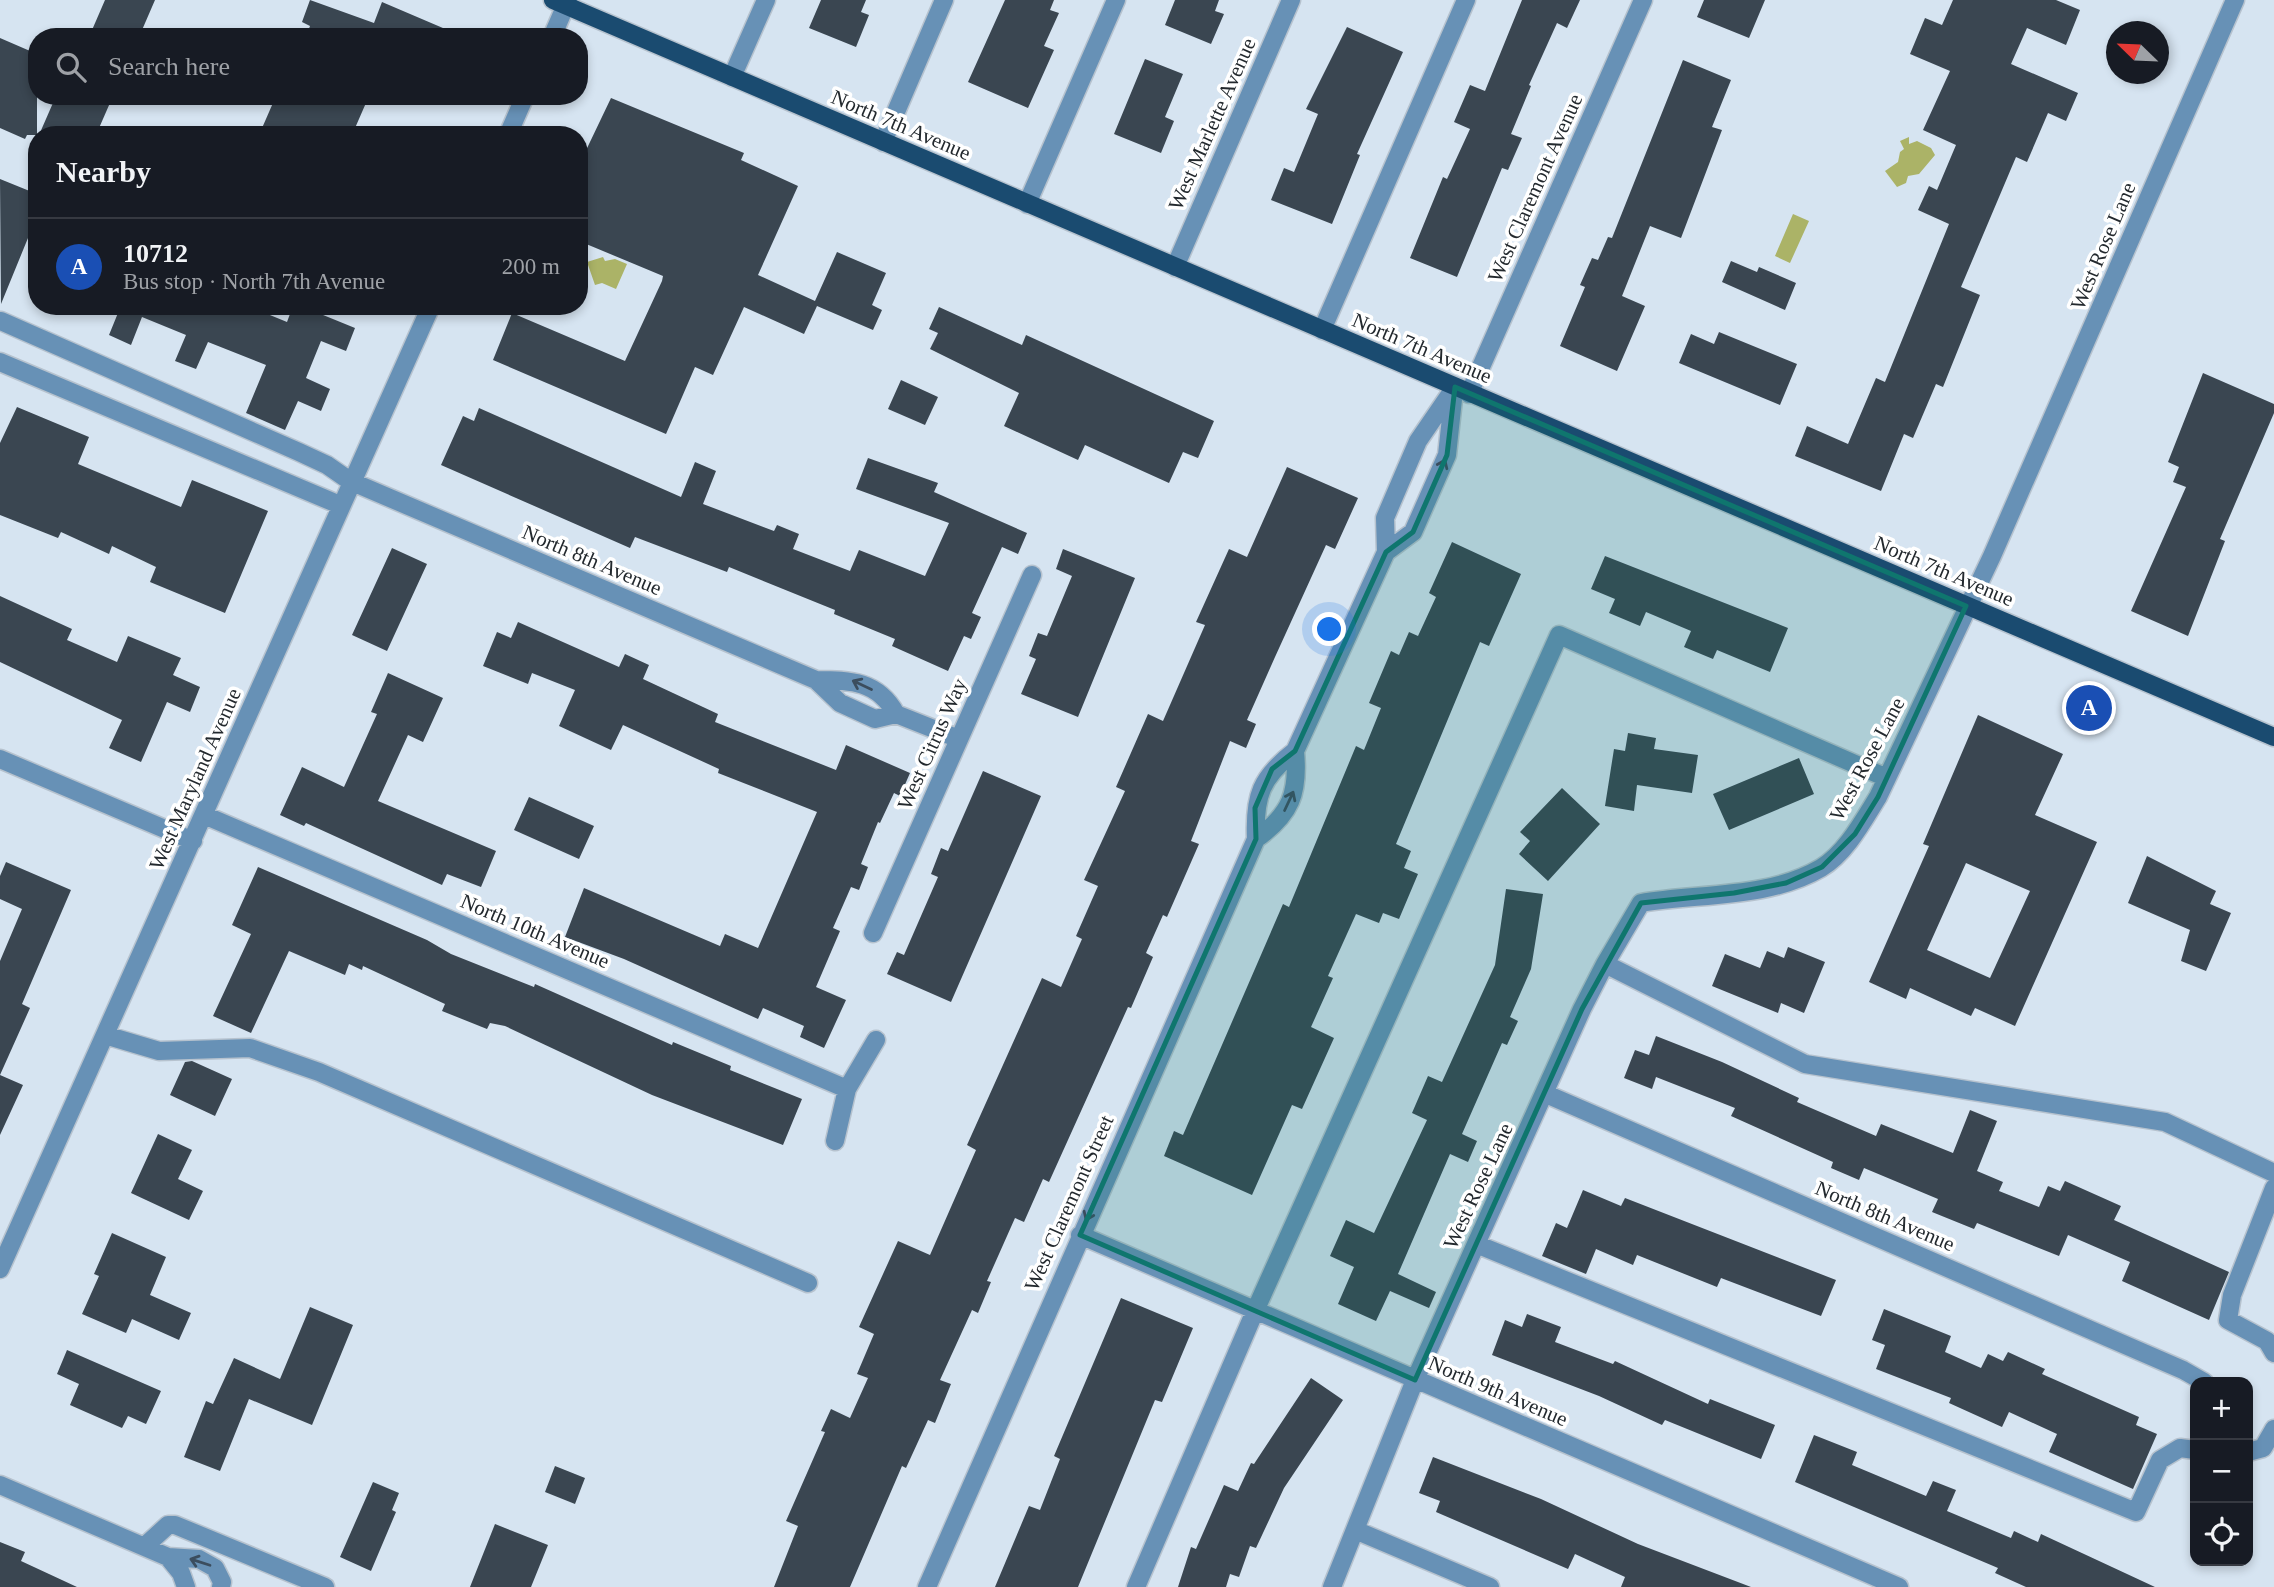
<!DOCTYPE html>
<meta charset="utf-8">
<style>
:root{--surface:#171b24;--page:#242831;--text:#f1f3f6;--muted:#9ea1a6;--line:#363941;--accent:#db2777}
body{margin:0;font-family:"Times New Roman",serif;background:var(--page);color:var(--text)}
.controls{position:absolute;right:21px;bottom:21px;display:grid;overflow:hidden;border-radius:14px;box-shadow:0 4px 10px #0003}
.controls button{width:63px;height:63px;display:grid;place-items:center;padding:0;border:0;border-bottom:2px solid var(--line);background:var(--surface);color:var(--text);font:35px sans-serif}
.compass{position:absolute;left:2106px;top:21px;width:63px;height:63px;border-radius:50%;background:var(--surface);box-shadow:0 4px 10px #0003;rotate:293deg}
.you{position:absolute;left:1330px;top:630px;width:24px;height:24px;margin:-18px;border:5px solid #fff;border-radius:50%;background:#1a73e8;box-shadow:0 0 0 10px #1a73e833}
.badge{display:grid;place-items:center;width:46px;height:46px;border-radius:50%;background:var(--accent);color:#fff;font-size:23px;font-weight:700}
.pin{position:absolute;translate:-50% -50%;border:4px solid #fff;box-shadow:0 2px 7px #0006}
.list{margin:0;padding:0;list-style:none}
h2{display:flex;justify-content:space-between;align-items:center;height:91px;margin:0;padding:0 28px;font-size:30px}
h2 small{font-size:23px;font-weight:400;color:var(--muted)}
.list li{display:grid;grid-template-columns:46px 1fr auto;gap:21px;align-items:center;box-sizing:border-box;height:98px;padding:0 28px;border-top:2px solid var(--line)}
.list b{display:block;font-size:26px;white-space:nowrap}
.list p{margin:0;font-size:23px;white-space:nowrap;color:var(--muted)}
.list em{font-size:23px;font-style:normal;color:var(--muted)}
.icon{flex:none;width:38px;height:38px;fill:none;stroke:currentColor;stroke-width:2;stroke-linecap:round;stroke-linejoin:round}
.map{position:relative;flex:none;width:2274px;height:1587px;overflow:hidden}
.search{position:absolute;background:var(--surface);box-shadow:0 4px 10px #0003;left:28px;top:28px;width:560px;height:77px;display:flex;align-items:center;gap:18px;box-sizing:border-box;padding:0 24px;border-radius:28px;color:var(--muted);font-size:26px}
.panel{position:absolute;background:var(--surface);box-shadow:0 4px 10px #0003;left:28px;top:126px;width:560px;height:189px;border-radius:28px}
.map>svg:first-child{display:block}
.water{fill:#abb367}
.building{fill:#3a4651;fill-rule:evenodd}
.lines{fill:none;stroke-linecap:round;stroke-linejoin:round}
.minor-casing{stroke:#b6c2ce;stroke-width:21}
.major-casing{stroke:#b6c2ce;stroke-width:21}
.minor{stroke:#6791b6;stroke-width:18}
.major{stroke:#1a4b70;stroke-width:18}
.oneway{stroke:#3b4d5e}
.marked{fill:#0f766e;fill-opacity:0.2;stroke:#0f766e;stroke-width:5;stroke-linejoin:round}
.labels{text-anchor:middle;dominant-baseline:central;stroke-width:7;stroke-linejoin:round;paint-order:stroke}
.street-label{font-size:21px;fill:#23292e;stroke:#fff}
</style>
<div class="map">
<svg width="2274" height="1587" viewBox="0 0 2274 1587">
<rect width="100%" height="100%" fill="#d6e4f1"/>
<!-- water -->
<path class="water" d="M 1909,137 L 1909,144 L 1917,141 L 1931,148 L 1935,155 L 1919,174 L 1908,176 L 1906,183 L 1897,187 L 1885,171 L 1898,162 L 1900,152 L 1904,149 L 1900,141 Z
M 1793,214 L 1809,221 L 1790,263 L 1775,256 Z
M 603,257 L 605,261 L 615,259 L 627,264 L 616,289 L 602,283 L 595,285 L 587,262 Z"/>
<!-- building -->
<path class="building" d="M 105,0 L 155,0 L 139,37 L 89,37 Z
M 310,0 L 374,23 L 382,2 L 464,37 L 306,37 L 310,26 L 302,22 Z
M 821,0 L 866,0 L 861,12 L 869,15 L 856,47 L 809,28 Z
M 1005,0 L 1054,0 L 1050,10 L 1059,13 L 1044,46 L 1054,50 L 1028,108 L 968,82 Z
M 1175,0 L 1219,0 L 1215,11 L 1224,14 L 1211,44 L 1165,25 Z
M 1522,0 L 1580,0 L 1567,28 L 1557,23 L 1529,85 L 1531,86 L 1511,134 L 1522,138 L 1508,170 L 1502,168 L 1457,277 L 1410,258 L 1443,177 L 1447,179 L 1470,129 L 1454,122 L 1470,85 L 1485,91 Z
M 1704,0 L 1765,0 L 1749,38 L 1697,17 Z
M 1953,0 L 2056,0 L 2080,10 L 2066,45 L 2027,28 L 2011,64 L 2078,93 L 2066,121 L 2048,113 L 2027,162 L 2016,157 L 1961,287 L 1980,295 L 1943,387 L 1936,384 L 1913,438 L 1904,434 L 1881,491 L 1795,456 L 1807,426 L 1848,444 L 1876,378 L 1885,382 L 1949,224 L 1918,210 L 1929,186 L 1937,190 L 1956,145 L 1923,130 L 1950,71 L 1910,54 L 1925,18 L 1942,25 Z
M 1347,27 L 1403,52 L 1357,154 L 1360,155 L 1332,224 L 1271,200 L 1284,168 L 1294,172 L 1318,114 L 1306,109 Z
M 0,38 L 37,54 L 37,135 L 27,135 L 25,139 L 0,128 Z
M 1145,59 L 1183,74 L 1165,117 L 1174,121 L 1161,153 L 1114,134 Z
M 1683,60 L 1731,80 L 1712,127 L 1722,130 L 1681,238 L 1650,226 L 1622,296 L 1645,306 L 1617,371 L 1560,346 L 1585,287 L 1580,285 L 1592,258 L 1598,260 L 1608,237 L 1612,238 Z
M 56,96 L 113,96 L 96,135 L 39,135 Z
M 276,96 L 369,96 L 352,135 L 325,135 L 310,128 L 308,135 L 259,135 Z
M 611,98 L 744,153 L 741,160 L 798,186 L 758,275 L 815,301 L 837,252 L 886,273 L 872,305 L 882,310 L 873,330 L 817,306 L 804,334 L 744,307 L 713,375 L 695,367 L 666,434 L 493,360 L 512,313 L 625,361 L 662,281 L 663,276 L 579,241 L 579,165 Z
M 0,179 L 37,194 L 37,216 L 1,304 Z
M 1731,261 L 1757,272 L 1759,267 L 1796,283 L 1785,310 L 1722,282 Z
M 117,306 L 248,306 L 287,322 L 293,306 L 301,306 L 355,328 L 346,351 L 321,341 L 306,378 L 330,389 L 321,411 L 298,401 L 285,430 L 246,413 L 266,365 L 208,342 L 196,369 L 175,361 L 186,335 L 142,317 L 131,345 L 109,335 L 120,308 Z
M 939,307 L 1022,345 L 1026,335 L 1214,421 L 1198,458 L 1183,452 L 1169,483 L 1085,445 L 1078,460 L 1004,426 L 1019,393 L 930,349 L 938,333 L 929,329 Z
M 1719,332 L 1797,364 L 1780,405 L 1679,363 L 1691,334 L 1714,344 Z
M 2203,373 L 2274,404 L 2274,413 L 2220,539 L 2225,541 L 2188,636 L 2131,611 L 2186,487 L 2173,482 L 2179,467 L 2168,462 Z
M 901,380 L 938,397 L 925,425 L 888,409 Z
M 17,407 L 89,437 L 78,464 L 181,507 L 192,480 L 268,511 L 225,613 L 150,582 L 156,567 L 112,546 L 109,554 L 61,532 L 58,538 L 0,515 L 0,443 Z
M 479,408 L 681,497 L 695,462 L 716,471 L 703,504 L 774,531 L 777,525 L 799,534 L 793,549 L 850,571 L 859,550 L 925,576 L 949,523 L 856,489 L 868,458 L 938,483 L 934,492 L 1027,533 L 1018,554 L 1002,547 L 972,613 L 981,617 L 971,639 L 964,636 L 948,671 L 892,646 L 895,639 L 834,614 L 835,610 L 729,567 L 727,572 L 635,537 L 630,548 L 441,465 L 463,416 L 474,421 Z
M 1287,467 L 1358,498 L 1335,549 L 1326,545 L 1275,657 L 1247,720 L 1256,724 L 1246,748 L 1230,741 L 1191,841 L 1199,844 L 1167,917 L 1163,915 L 1146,953 L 1153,957 L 1131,1008 L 1128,1007 L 1049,1182 L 1043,1179 L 1024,1222 L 1015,1218 L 987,1281 L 991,1282 L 978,1313 L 972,1310 L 940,1380 L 951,1384 L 935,1423 L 928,1420 L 906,1468 L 902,1466 L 850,1587 L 774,1587 L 798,1526 L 786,1521 L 825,1432 L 821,1431 L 831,1409 L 850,1418 L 868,1378 L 857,1374 L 874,1334 L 859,1327 L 898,1241 L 930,1255 L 976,1150 L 967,1145 L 1042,978 L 1061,987 L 1082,939 L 1076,936 L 1098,886 L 1084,880 L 1125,791 L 1116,787 L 1148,714 L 1163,721 L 1205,625 L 1196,622 L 1229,549 L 1247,557 Z
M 1452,542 L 1521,574 L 1489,646 L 1480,642 L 1396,844 L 1411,851 L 1404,868 L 1418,874 L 1399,919 L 1383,913 L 1379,923 L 1356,914 L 1328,976 L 1333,978 L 1311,1027 L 1334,1038 L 1302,1109 L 1292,1105 L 1252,1195 L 1164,1156 L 1174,1131 L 1183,1135 L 1283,904 L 1289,907 L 1356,746 L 1364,750 L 1381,708 L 1369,703 L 1391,651 L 1399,655 L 1409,632 L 1418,636 L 1436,597 L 1429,593 Z
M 392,548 L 427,564 L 387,651 L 352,635 Z
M 1063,549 L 1135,578 L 1078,717 L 1021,694 L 1036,659 L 1029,656 L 1038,633 L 1047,636 L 1072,576 L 1056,569 Z
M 1605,556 L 1788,628 L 1770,672 L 1717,650 L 1713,659 L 1684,647 L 1691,631 L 1646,612 L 1640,626 L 1609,613 L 1615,599 L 1591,589 Z
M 0,596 L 72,629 L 67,640 L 117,662 L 128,636 L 181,658 L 173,675 L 200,687 L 190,712 L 167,702 L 141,762 L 109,748 L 122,720 L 0,662 Z
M 518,622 L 619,667 L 625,654 L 649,665 L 643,679 L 718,714 L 715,722 L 836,770 L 846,745 L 910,773 L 900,796 L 894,793 L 880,823 L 878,822 L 861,864 L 868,867 L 859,890 L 851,887 L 833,928 L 840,931 L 816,987 L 846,1000 L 824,1048 L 800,1037 L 804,1026 L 763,1008 L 758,1019 L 624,959 L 565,937 L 584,888 L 720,946 L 725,934 L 758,948 L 817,812 L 718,773 L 719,769 L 623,725 L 611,750 L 559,726 L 575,690 L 532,673 L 528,684 L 483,666 L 497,632 L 511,638 Z
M 388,673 L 443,698 L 423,742 L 408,735 L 378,801 L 496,851 L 481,887 L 447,874 L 442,885 L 306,823 L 304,826 L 280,815 L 302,767 L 344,787 L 377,714 L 371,712 Z
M 1978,715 L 2063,754 L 2035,815 L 2097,842 L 2015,1026 L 1975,1008 L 1971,1016 L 1910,988 L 1906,999 L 1869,982 L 1929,846 L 1923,844 ZM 1966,863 L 2030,891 L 1990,978 L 1927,950 Z
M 1628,733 L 1656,738 L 1654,749 L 1698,755 L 1692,793 L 1637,785 L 1634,811 L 1605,806 L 1614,749 L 1625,751 Z
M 1799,758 L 1814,794 L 1729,830 L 1713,794 Z
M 983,771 L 1041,796 L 951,1002 L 887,974 L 897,952 L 904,955 L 938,877 L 931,874 L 941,848 L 948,851 Z
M 1562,788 L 1600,824 L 1548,881 L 1519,854 L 1530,841 L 1520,832 Z
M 529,797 L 594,826 L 579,859 L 514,830 Z
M 2147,856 L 2216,891 L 2210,904 L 2231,913 L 2206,971 L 2181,961 L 2190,930 L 2128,903 Z
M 6,862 L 71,890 L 22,1004 L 30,1008 L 0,1075 L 0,961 L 22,909 L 0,899 L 0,876 Z
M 258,867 L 427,940 L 451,954 L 534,987 L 535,984 L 672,1045 L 673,1042 L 731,1066 L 730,1070 L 802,1099 L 783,1145 L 652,1095 L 505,1026 L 490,1023 L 487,1029 L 442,1011 L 445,1004 L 363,966 L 362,970 L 349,964 L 345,975 L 289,951 L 251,1033 L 213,1016 L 251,934 L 232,925 Z
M 1506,889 L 1543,894 L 1531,969 L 1510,1017 L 1518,1021 L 1507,1045 L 1502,1043 L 1462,1134 L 1477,1141 L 1468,1162 L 1450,1154 L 1398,1274 L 1436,1292 L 1429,1308 L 1390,1291 L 1376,1321 L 1338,1304 L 1354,1267 L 1330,1256 L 1346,1220 L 1374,1233 L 1427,1120 L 1412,1113 L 1428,1076 L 1442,1082 L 1495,965 Z
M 1788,947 L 1825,962 L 1804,1013 L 1781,1003 L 1778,1013 L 1712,986 L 1725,954 L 1760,968 L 1767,951 L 1784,958 Z
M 1656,1036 L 1722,1062 L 1799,1098 L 1797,1102 L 1876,1136 L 1881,1124 L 1953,1153 L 1970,1110 L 1997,1121 L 1977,1171 L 2003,1182 L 1999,1191 L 2039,1207 L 2048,1186 L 2060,1191 L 2065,1181 L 2121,1206 L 2114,1220 L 2229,1272 L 2209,1320 L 2122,1281 L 2130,1262 L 2068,1235 L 2059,1256 L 1977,1223 L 1974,1229 L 1932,1212 L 1938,1199 L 1864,1168 L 1859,1180 L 1831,1168 L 1833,1162 L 1731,1116 L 1735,1108 L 1656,1077 L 1652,1089 L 1624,1078 L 1635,1050 L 1649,1055 Z
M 192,1061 L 232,1079 L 215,1116 L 170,1095 L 185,1062 Z
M 0,1075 L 23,1085 L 0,1135 Z
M 158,1134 L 192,1150 L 178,1179 L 203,1191 L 189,1220 L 131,1193 Z
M 1583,1190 L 1621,1206 L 1625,1198 L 1836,1280 L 1821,1316 L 1721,1278 L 1717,1287 L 1637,1255 L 1633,1265 L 1596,1249 L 1586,1274 L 1542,1256 L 1556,1223 L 1567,1228 Z
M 112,1233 L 166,1257 L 150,1295 L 191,1313 L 179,1340 L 132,1319 L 126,1333 L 82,1314 L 99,1276 L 94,1274 Z
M 1121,1298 L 1193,1328 L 1162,1402 L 1155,1400 L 1078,1587 L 995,1587 L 1029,1506 L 1040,1510 L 1060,1459 L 1054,1456 Z
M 310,1307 L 353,1325 L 312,1425 L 249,1399 L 220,1471 L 184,1457 L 206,1401 L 213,1404 L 234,1358 L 280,1379 Z
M 1884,1309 L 1951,1336 L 1945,1352 L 1981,1368 L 1988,1354 L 2003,1361 L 2008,1352 L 2045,1369 L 2042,1374 L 2139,1417 L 2136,1425 L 2157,1434 L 2133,1489 L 2049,1452 L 2057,1434 L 2009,1412 L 2002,1427 L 1949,1403 L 1951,1398 L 1876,1369 L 1885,1345 L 1872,1340 Z
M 1527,1314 L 1561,1327 L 1555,1342 L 1613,1364 L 1615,1361 L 1708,1404 L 1710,1399 L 1775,1425 L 1761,1459 L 1665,1420 L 1662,1425 L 1599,1396 L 1492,1355 L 1505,1320 L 1522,1327 Z
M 67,1350 L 161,1391 L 146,1424 L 128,1416 L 122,1428 L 70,1405 L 79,1384 L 57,1374 Z
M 1311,1378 L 1343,1400 L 1284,1488 L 1256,1548 L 1250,1546 L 1239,1577 L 1230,1574 L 1226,1587 L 1178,1587 L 1191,1547 L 1196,1549 L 1224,1485 L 1238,1491 L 1251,1463 L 1254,1464 Z
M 1814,1435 L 1857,1452 L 1852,1465 L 1926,1496 L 1933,1481 L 1956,1490 L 1947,1511 L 2011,1538 L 2014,1531 L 2038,1542 L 2041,1534 L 2155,1587 L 2026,1587 L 1995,1573 L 1998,1568 L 1795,1482 Z
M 1433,1457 L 1541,1499 L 1638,1544 L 1751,1587 L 1621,1587 L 1625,1577 L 1575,1554 L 1568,1569 L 1436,1512 L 1440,1501 L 1419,1493 Z
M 555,1466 L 585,1478 L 575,1504 L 545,1492 Z
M 373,1482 L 399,1493 L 392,1510 L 396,1512 L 371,1571 L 340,1557 Z
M 495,1524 L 548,1545 L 531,1587 L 470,1587 Z
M 0,1542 L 25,1552 L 21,1561 L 77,1587 L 0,1587 Z"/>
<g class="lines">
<defs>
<path id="minor" d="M 552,37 L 568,0
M 732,77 L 766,0
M 508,135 L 525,96
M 883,142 L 944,0
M 1027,204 L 1116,0
M 1175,267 L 1291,0
M 1,321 L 299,452 L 327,465 L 350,481 L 816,680 L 840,703 L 875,719 L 896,714 L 959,739
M 1322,330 L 1466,0
M 0,362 L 340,505
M 1469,394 L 1643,0
M 1386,552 L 1413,532 L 1447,455 L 1454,390
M 816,680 C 851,680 878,681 896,714
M 0,759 L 193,841
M 204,815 L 847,1089
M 1256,839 C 1291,814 1299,793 1295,751
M 873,933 L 1032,575
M 1605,964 L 1805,1064 L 2165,1122 L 2274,1173
M 105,1035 L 159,1051 L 250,1048 L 319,1072 L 808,1283
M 1546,1094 L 2183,1370 L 2204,1382
M 835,1141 L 847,1089 L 876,1040
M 2274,1188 L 2232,1295 L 2228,1320 L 2267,1341 L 2274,1353
M 1080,1235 L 1899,1587
M 1476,1244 L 2136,1512 L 2160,1460 L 2180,1448 L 2195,1450
M 0,1269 L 431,306
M 2248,1452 L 2263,1448 L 2274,1429
M 0,1485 L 168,1557 L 199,1559 L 215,1568 L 222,1582 L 221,1587
M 1355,1530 L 1490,1587
M 145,1546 L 168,1525 L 175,1525 L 325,1587
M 168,1557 L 181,1573 L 186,1587
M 927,1587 L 1256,839 C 1254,796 1261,777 1295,751 L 1386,552 L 1385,518 L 1418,441 L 1455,387
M 1136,1587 L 1255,1311 L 1559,635 L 1887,778
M 1332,1587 L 1415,1380 L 1476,1244 L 1582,1009 L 1605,964 L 1641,903 C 1700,893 1768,899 1821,868 C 1846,853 1863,821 1878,797 L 1992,556 L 2235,0"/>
<path id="major" d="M 553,0 L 2274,737"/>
</defs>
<!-- minor casing -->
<use href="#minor" class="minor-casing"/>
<!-- major casing -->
<use href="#major" class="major-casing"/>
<!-- minor -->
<use href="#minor" class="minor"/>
<!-- major -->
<use href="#major" class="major"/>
</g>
<!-- one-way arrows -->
<defs><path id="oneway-shaft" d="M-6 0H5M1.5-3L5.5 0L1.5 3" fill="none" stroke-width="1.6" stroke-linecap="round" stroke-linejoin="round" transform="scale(1.75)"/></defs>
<g class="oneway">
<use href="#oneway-shaft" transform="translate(1441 469) rotate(-66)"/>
<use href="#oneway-shaft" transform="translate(862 685) rotate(-155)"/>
<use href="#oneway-shaft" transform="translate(1289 801) rotate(-65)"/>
<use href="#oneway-shaft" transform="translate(1090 1211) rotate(114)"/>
<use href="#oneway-shaft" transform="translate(200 1562) rotate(-162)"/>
</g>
<!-- marked area -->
<path class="marked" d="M 1455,387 L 1966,606 L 1878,797 L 1855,834 L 1822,867 L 1786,883 L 1734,893 L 1641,903 L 1582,1009 L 1415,1380 L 1080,1235 L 1256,839 L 1255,808 L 1272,769 L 1295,751 L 1386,552 L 1413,532 L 1447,455 Z"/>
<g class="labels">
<!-- street labels -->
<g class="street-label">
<text transform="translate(1212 124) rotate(-66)">West Marlette Avenue</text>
<text transform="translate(901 125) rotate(23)">North 7th Avenue</text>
<text transform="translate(1535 188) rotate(-66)">West Claremont Avenue</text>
<text transform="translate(2103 246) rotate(-67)">West Rose Lane</text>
<text transform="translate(1422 348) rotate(23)">North 7th Avenue</text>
<text transform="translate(592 560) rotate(23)">North 8th Avenue</text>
<text transform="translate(1944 571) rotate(23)">North 7th Avenue</text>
<text transform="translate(932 744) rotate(-66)">West Citrus Way</text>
<text transform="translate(1867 759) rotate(-62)">West Rose Lane</text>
<text transform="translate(195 779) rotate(-66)">West Maryland Avenue</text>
<text transform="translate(535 931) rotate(23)">North 10th Avenue</text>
<text transform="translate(1478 1186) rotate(-65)">West Rose Lane</text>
<text transform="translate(1069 1203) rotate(-66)">West Claremont Street</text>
<text transform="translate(1885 1216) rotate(23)">North 8th Avenue</text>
<text transform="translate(1498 1391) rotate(23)">North 9th Avenue</text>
</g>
</g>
</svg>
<div class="controls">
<button>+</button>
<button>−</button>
<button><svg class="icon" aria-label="locate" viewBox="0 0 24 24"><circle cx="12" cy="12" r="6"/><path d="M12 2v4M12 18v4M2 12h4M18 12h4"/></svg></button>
</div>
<svg class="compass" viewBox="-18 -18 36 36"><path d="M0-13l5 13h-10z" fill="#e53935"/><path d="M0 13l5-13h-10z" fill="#9ea1a6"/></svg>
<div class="you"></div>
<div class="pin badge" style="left:2089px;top:708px;background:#1a4fb4">A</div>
<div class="search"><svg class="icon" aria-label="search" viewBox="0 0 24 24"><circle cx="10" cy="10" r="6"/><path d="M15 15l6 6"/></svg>Search here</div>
<section class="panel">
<h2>Nearby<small></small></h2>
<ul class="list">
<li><span class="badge" style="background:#1a4fb4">A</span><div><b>10712</b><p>Bus stop · North 7th Avenue</p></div><em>200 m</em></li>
</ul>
</section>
</div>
